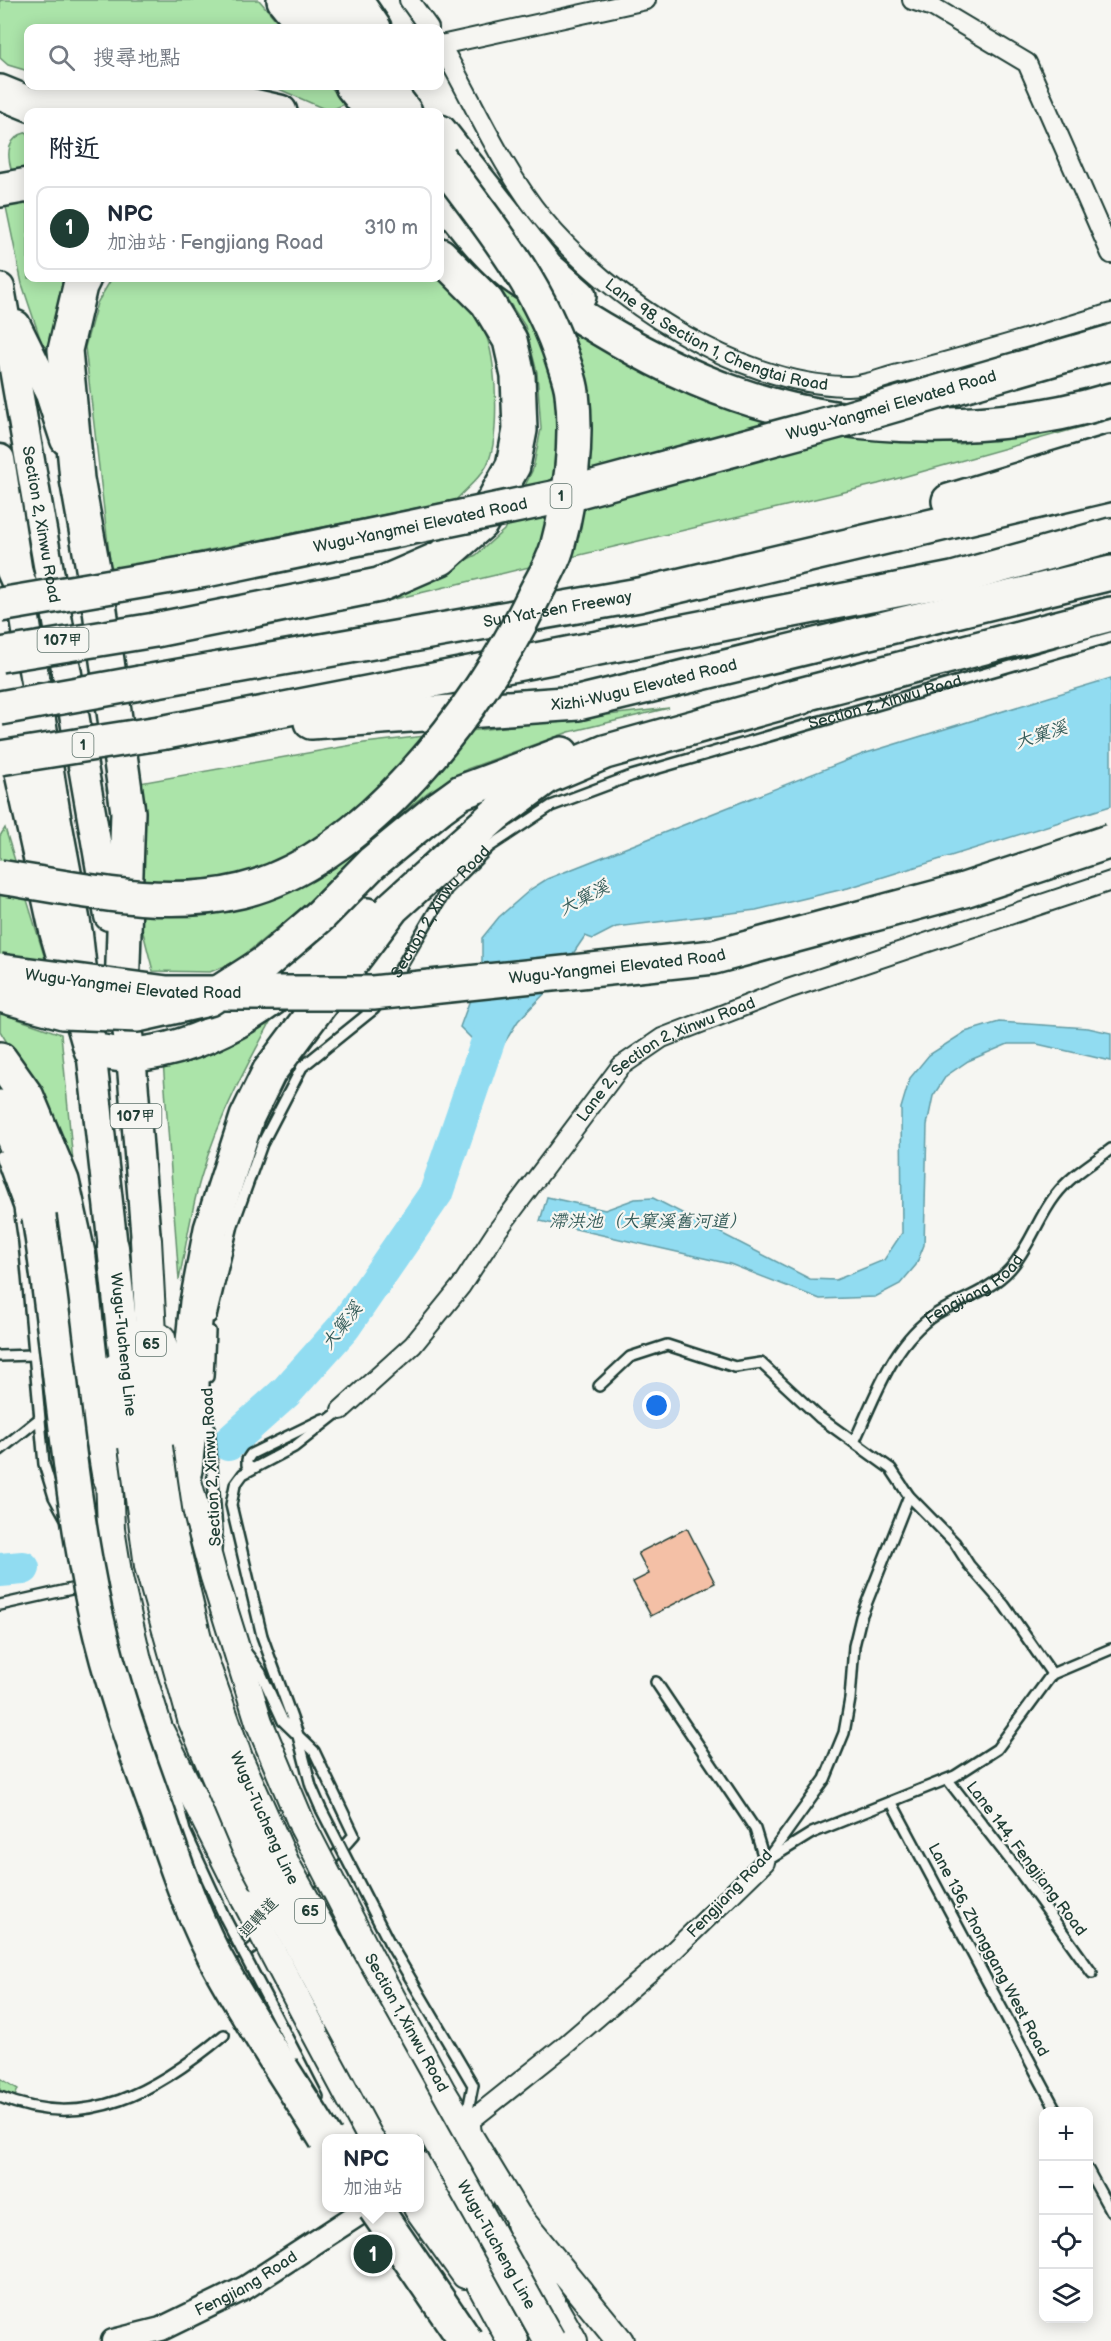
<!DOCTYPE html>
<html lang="zh-TW">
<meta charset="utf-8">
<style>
:root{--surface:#fff;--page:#f6f6f7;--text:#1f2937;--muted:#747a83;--line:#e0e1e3;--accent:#1f3d34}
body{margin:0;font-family:"Balsamiq Sans","LXGW WenKai TC",sans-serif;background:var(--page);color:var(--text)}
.controls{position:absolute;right:18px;bottom:18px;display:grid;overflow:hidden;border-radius:12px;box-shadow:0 3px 15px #0003}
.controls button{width:54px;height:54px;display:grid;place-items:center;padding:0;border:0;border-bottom:2px solid var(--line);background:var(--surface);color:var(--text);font:30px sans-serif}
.you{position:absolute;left:657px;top:1406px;width:21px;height:21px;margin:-15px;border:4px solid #fff;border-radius:50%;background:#1a73e8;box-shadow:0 0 0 9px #1a73e833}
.badge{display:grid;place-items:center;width:39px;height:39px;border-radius:50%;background:var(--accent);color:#fff;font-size:20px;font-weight:700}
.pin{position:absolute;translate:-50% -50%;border:3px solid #fff;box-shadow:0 2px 6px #0006}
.popup{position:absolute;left:322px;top:2134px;width:102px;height:78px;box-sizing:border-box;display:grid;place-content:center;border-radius:12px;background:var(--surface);filter:drop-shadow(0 2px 4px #0005);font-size:20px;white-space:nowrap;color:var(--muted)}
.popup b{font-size:22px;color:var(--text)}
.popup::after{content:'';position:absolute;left:50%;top:100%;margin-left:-12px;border:12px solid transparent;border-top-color:var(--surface)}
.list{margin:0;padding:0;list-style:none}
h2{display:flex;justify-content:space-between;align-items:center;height:78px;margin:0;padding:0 24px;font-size:26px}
h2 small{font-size:20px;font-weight:400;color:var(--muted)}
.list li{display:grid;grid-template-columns:39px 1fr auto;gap:18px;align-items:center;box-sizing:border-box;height:84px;margin:0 12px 12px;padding:0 12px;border:2px solid var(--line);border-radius:12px}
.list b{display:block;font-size:22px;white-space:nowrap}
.list p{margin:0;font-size:20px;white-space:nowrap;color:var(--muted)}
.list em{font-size:20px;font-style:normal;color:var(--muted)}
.icon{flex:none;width:33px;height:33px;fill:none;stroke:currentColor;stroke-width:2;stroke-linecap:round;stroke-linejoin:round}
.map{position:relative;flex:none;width:1111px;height:2341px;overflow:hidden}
.search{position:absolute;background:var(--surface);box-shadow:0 3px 15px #0003;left:24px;top:24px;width:420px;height:66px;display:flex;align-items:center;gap:15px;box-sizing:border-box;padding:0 21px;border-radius:12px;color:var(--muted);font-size:22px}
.panel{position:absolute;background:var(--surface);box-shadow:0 3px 15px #0003;left:24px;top:108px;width:420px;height:174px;border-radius:12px}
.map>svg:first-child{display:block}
.green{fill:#abe4a9;stroke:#65906e;stroke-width:1.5}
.water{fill:#91dcf1;stroke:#639ca5;stroke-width:1.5}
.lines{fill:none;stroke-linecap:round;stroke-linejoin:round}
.river{stroke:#91dcf1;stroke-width:34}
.building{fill:#f4c0a6;stroke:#1f3d34;stroke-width:1.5}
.service-casing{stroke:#1f3d34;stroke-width:14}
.minor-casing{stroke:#1f3d34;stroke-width:22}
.tertiary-casing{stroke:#1f3d34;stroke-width:27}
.secondary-casing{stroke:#1f3d34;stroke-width:30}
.primary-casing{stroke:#1f3d34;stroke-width:33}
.trunk-casing{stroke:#1f3d34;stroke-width:34}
.motorway-casing{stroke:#1f3d34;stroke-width:38}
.service{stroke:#f6f6f2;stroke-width:9}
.minor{stroke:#f6f6f2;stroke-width:18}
.tertiary{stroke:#f6f6f2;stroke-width:22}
.secondary{stroke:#f6f6f2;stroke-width:26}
.primary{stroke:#f6f6f2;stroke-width:28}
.trunk{stroke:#f6f6f2;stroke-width:30}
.motorway{stroke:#f6f6f2;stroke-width:33}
.service-bridge-casing{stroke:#1f3d34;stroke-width:14;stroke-linecap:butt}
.secondary-bridge-casing{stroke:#1f3d34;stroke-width:30;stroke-linecap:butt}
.trunk-bridge-casing{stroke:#1f3d34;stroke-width:34;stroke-linecap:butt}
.motorway-bridge-casing{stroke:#1f3d34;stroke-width:38;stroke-linecap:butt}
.service-bridge{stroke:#f6f6f2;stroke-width:9}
.secondary-bridge{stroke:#f6f6f2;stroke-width:26}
.trunk-bridge{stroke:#f6f6f2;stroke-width:30}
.motorway-bridge{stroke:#f6f6f2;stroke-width:33}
.labels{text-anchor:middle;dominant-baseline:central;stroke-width:4.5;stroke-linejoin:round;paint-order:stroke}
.shield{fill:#f6f6f2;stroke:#60746d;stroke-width:1.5}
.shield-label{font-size:15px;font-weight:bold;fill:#1f3d34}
.street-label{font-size:16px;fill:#1f3d34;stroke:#f6f6f2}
.water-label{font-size:18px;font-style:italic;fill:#365d5a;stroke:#f6f6f2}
</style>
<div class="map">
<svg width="1111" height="2341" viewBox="0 0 1111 2341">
<rect width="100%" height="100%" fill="#f6f6f2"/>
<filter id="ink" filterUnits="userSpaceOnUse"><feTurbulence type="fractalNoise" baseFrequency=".0167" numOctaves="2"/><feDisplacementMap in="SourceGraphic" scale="12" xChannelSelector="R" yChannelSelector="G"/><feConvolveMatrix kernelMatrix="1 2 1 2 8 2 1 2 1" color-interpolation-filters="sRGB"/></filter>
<g filter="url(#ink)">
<!-- green -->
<path class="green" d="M 0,0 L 259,0 L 283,28 L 28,28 L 28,71 L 8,65 L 0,58 Z
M 272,86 L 330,86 L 345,104 L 329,111 Z
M 28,132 L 28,169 L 12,172 C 6,153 7,137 28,132 Z
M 28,199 L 28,278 L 69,278 L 54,318 L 63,407 L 22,284 L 5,202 Z
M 489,272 L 835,433 L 959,444 L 1110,419 L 878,484 L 378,603 L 476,555 L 504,530 L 533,469 L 541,429 L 537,372 L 525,326 Z
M 112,278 L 438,278 C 456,295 478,314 487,338 C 497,365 501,446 484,470 C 476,481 465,490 456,500 L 111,570 L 85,347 L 97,303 Z
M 669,708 L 569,732 L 467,769 L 428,792 L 376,834 L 305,905 L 237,961 L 210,972 L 153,971 L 106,789 L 364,743 Z
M 5,828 L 47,965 L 0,958 L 0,836 Z
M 281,1003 C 250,1059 219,1115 201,1177 C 191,1210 186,1246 179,1280 L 163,1061 Z
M 0,1013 L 61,1034 L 76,1194 L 30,1080 L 0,1031 Z
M 0,2078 L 18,2089 L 13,2101 L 0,2096 Z"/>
<!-- water -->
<path class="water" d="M 1111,678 L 1111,806 L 848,888 L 756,910 L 616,927 L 593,939 L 585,936 L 549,989 L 518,1021 L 503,1045 L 484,1051 L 460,1027 L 482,967 L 482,938 L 499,917 L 531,889 L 547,879 L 863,754 Z
M 999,1022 L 1088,1028 L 1111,1033 L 1111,1061 L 1037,1044 L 1008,1044 L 968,1061 L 946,1076 L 933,1096 L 927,1125 L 924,1245 L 916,1265 L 900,1284 L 875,1297 L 820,1299 L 730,1264 L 540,1221 L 547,1197 L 605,1210 L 635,1199 L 653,1198 L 810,1279 L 836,1280 L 884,1260 L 902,1233 L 901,1108 L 910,1078 L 929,1055 L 965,1032 Z"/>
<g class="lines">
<!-- river -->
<path class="river" d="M 228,1444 L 286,1392 L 344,1327 L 436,1193 L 500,1006
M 0,1570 L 23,1568"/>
</g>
<!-- building -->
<path class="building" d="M 687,1528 L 715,1583 L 651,1616 L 633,1582 L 649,1574 L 638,1553 Z"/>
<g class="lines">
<defs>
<g id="service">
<path id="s1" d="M 391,984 L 447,889 L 489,847 L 551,806 L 631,776 L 1111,637"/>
<path d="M 0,1156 L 19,1208 L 24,1242 L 44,1464 L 54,1497 L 65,1517"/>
<path d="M 211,1317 L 233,1225 L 262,1144 L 302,1067 L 374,1009 L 380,1001"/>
<path d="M 0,1356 L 34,1355"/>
<path d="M 208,1377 L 210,1331"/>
<path d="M 599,1386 L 630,1357 L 667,1345 L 735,1367 L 761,1363 L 819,1417 L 891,1469 L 909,1496 L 955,1543 L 969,1565 L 1004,1605 L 1052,1674"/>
<path d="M 207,1403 L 217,1530 L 216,1550"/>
<path id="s2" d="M 854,1442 C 876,1396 892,1343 936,1314 C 961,1299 990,1291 1010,1269 C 1029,1248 1038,1218 1055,1196 C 1070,1176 1091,1164 1111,1149"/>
<path d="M 0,1450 L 39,1419"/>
<path d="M 252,1468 L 247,1465 L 247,1460 L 251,1454 L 323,1419"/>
<path d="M 0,1605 L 85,1586"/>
<path d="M 248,1655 L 261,1673 L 283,1721 L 314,1751 L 354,1835 L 304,1891"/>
<path d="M 656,1682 L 755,1829 L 765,1862"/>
<path d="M 162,1754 L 166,1794"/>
<path d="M 170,1774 L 185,1831 L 225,1918"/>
<path d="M 948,1780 L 1021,1874 L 1092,1973"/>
<path d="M 892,1803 L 1057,2112"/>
<path d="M 321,1809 L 311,1786 L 297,1732 L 262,1636 L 231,1505 L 235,1485 L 243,1474 L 294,1447 L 341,1410"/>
<path d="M 768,1858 L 825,1779 L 844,1733 L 850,1699 L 854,1646 L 861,1617 L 909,1496"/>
<path d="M 765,1862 L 812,1833 L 955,1776 L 997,1749 L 1052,1674 L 1111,1649"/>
<path d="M 389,1942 L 473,2085 L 466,2120"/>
<path d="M 225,1945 L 230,1953 C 247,1956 253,1949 263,1937"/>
<path d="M 296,2054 L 318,2097"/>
<path d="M 0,2097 C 87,2133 158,2090 224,2035"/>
<path d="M 1088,2170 L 1111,2212"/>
</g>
<g id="minor">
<path d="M 409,0 L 429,28"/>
<path d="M 912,0 L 933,7 L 1027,63 L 1111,254"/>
<path id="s3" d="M 440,44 C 473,100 501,168 543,219 C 609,299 738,384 845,386 C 863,387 884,377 902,373 C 972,356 1041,334 1111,313"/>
<path d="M 441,45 L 646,0"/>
<path id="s4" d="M 341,1410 L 413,1345 L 461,1286 L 497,1231 L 621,1066 L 662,1038 L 788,989 L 1111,881"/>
<path d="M 465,2125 L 563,2047 L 665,1959 L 765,1862"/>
</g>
<g id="tertiary">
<path id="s5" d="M 113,2341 L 161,2329 L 245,2288 L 368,2208"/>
</g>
<path id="secondary" d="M 162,1338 L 185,1470 L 214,1577 L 259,1722 L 303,1827
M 114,1368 L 109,1476 L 111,1529 L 119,1578 L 138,1660 L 159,1728 L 245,1900
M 371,1959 L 442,2091 L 517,2215 L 620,2341
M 314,2031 L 371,2138
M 417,2208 L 465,2275
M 519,2223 L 529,2263 L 574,2341"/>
<g id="primary">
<path id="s6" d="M 0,288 L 109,916"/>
<path d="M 16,325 L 50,394 L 65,440"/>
<path d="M 0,459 L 56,816 L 78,934 L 113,1247"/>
<path d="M 122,994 L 131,1055 L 146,1240"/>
</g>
<g id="trunk">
<path d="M 146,1240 L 157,1447"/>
<path id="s7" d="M 113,1247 L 134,1446"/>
<path d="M 465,2125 L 470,2183 L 478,2201"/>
<path d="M 419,2167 L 513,2341"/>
</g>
<g id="motorway">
<path d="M 284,0 L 307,28"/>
<path d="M 320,0 L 342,28"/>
<path d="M 355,0 L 374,28"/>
<path d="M 352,86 L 373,112"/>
<path d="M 385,86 L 405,112"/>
<path d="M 0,92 L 32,105 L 167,97 L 226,100 L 280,112"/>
<path d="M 440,132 L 547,268 L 579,296"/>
<path d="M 0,190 L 28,185"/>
<path d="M 440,194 C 460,218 479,246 502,266 C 523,286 554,299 578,315 C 628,346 680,375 736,394 C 850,434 996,435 1111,400"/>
<path d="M 84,278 L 80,286 L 65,350 L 77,479 L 98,596 L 128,812 L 122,992"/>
<path d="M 949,501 L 1111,452"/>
<path d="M 0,540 L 20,585"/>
<path d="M 155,630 L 379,585 L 441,558 L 481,523 L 513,466 L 520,430 L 518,376 L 510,340 L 487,302 L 440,255"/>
<path d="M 0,673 L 57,933 L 91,1050 C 104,1052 119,1056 132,1055 C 226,1048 304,979 367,915"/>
<path id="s8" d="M 140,683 L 639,595 L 1111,484"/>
<path d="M 781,700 L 1111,614"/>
<path id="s9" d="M 311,722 L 578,703 L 1111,573"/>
<path d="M 166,732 L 953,579 L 1111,535"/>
<path d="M 439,808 L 461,792 L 562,754"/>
<path d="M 0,1059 L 27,1097 L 62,1181 L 79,1258 L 92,1376 L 109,1476"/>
<path d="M 0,1107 L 24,1164 L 39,1217"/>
<path d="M 185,1470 L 192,1403 L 192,1351 L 197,1302 L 211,1229 L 247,1117 L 269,1072 L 392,908 L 495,815 L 548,776 L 605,752 L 802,697"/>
</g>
</defs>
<!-- service casing -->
<use href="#service" class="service-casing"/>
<!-- minor casing -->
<use href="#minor" class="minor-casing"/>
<!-- tertiary casing -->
<use href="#tertiary" class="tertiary-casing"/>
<!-- secondary casing -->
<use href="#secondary" class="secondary-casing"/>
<!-- primary casing -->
<use href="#primary" class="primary-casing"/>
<!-- trunk casing -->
<use href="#trunk" class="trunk-casing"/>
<!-- motorway casing -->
<use href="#motorway" class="motorway-casing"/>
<!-- service -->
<use href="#service" class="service"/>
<!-- minor -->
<use href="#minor" class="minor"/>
<!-- tertiary -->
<use href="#tertiary" class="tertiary"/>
<!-- secondary -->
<use href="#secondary" class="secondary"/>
<!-- primary -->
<use href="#primary" class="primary"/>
<!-- trunk -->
<use href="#trunk" class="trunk"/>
<!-- motorway -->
<use href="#motorway" class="motorway"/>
<defs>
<path id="service-bridge" d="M 321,1809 L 389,1942
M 225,1918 L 296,2054"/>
<path id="secondary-bridge" d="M 303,1827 L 371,1959
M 245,1900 L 314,2031"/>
<g id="trunk-bridge">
<path d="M 134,1446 L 150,1566 L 193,1719 L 246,1845 L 404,2138"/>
<path id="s10" d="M 157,1447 L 167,1516 L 198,1647 L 237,1758 L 285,1866 L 550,2341"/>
</g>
<g id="motorway-bridge">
<path id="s11" d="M 0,605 L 206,570 L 553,498 L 846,419 L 1111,342"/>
<path d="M 0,655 L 155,630"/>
<path d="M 0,708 L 140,683"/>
<path d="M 0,758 L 166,732"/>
<path d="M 0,877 C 78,889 163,910 241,891 C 365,860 479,709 532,600 C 540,583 552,566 557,548 C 570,500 578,443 572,393 C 571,382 566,370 563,360 C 539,284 486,221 440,159"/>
<path id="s12" d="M 0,971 L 167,993 L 373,993 L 714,957 L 964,890 L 1111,841"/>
<path d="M 0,995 L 63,1012 L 138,1015 L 209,999 L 265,963 L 321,915 L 372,863 L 439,808"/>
<path d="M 39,1217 C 60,1348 67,1481 95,1611 C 110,1680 134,1747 158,1813 C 176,1866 195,1923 223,1972 C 255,2029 292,2084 326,2139"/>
<path d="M 375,2208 L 466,2341"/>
</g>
</defs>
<!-- service-bridge casing -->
<use href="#service-bridge" class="service-bridge-casing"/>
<!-- secondary-bridge casing -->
<use href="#secondary-bridge" class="secondary-bridge-casing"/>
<!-- trunk-bridge casing -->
<use href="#trunk-bridge" class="trunk-bridge-casing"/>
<!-- motorway-bridge casing -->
<use href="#motorway-bridge" class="motorway-bridge-casing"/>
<!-- service-bridge -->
<use href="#service-bridge" class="service-bridge"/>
<!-- secondary-bridge -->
<use href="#secondary-bridge" class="secondary-bridge"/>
<!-- trunk-bridge -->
<use href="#trunk-bridge" class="trunk-bridge"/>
<!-- motorway-bridge -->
<use href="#motorway-bridge" class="motorway-bridge"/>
</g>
</g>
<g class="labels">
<!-- shield labels -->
<g class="shield">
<rect x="550.5" y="484" width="21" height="24" rx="4.5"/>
<rect x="37.5" y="628" width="51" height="24" rx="4.5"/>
<rect x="72.5" y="733" width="21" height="24" rx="4.5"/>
<rect x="110.5" y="1104" width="51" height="24" rx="4.5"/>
<rect x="136" y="1332" width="30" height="24" rx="4.5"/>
<rect x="295" y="1899" width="30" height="24" rx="4.5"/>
</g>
<g class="shield-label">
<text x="561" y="496">1</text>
<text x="63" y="640">107甲</text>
<text x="83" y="745">1</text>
<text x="136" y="1116">107甲</text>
<text x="151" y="1344">65</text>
<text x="310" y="1911">65</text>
</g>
<!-- street labels -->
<g class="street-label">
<text stroke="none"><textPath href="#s3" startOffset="417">Lane 98, Section 1, Chengtai Road</textPath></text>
<text stroke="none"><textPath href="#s11" startOffset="914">Wugu-Yangmei Elevated Road</textPath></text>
<text stroke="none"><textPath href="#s6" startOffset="240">Section 2, Xinwu Road</textPath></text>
<text stroke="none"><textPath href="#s11" startOffset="428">Wugu-Yangmei Elevated Road</textPath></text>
<text stroke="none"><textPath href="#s8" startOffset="424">Sun Yat-sen Freeway</textPath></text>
<text stroke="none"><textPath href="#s9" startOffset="336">Xizhi-Wugu Elevated Road</textPath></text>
<text stroke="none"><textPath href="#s1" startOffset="594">Section 2, Xinwu Road</textPath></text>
<text stroke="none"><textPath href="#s1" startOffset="88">Section 2, Xinwu Road</textPath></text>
<text stroke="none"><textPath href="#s12" startOffset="620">Wugu-Yangmei Elevated Road</textPath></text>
<text stroke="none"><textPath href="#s12" startOffset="134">Wugu-Yangmei Elevated Road</textPath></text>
<text stroke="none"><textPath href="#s4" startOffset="486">Lane 2, Section 2, Xinwu Road</textPath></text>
<text stroke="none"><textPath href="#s2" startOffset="200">Fengjiang Road</textPath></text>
<text stroke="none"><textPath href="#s7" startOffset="98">Wugu-Tucheng Line</textPath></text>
<text transform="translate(212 1467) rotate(-93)">Section 2, Xinwu Road</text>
<text stroke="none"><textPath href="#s10" startOffset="388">Wugu-Tucheng Line</textPath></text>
<text transform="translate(1026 1859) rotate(53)">Lane 144, Fengjiang Road</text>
<text transform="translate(730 1894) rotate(-46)">Fengjiang Road</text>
<text transform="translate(259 1918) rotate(-47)">迴轉道</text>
<text transform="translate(988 1950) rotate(62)">Lane 136, Zhonggang West Road</text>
<text transform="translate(406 2023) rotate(61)">Section 1, Xinwu Road</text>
<text stroke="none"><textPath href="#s10" startOffset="874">Wugu-Tucheng Line</textPath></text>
<text stroke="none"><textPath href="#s5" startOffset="146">Fengjiang Road</textPath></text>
</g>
<!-- water labels -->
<g class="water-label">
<text transform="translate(1041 735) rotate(-18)">大窠溪</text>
<text transform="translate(584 898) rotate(-28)">大窠溪</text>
<text x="648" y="1221">滯洪池（大窠溪舊河道）</text>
<text transform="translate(342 1326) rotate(-52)">大窠溪</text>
</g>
</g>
</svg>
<div class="controls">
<button>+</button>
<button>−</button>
<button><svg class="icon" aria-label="locate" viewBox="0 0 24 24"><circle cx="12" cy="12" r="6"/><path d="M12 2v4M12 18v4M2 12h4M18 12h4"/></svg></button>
<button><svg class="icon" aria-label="layers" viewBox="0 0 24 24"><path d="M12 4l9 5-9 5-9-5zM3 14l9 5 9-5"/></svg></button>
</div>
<div class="you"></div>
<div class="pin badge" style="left:373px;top:2254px">1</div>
<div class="popup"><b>NPC</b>加油站</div>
<div class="search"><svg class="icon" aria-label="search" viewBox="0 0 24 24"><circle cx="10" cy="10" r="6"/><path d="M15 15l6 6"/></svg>搜尋地點</div>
<section class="panel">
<h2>附近<small></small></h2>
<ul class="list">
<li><span class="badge">1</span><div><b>NPC</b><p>加油站 · Fengjiang Road</p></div><em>310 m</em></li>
</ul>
</section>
</div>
